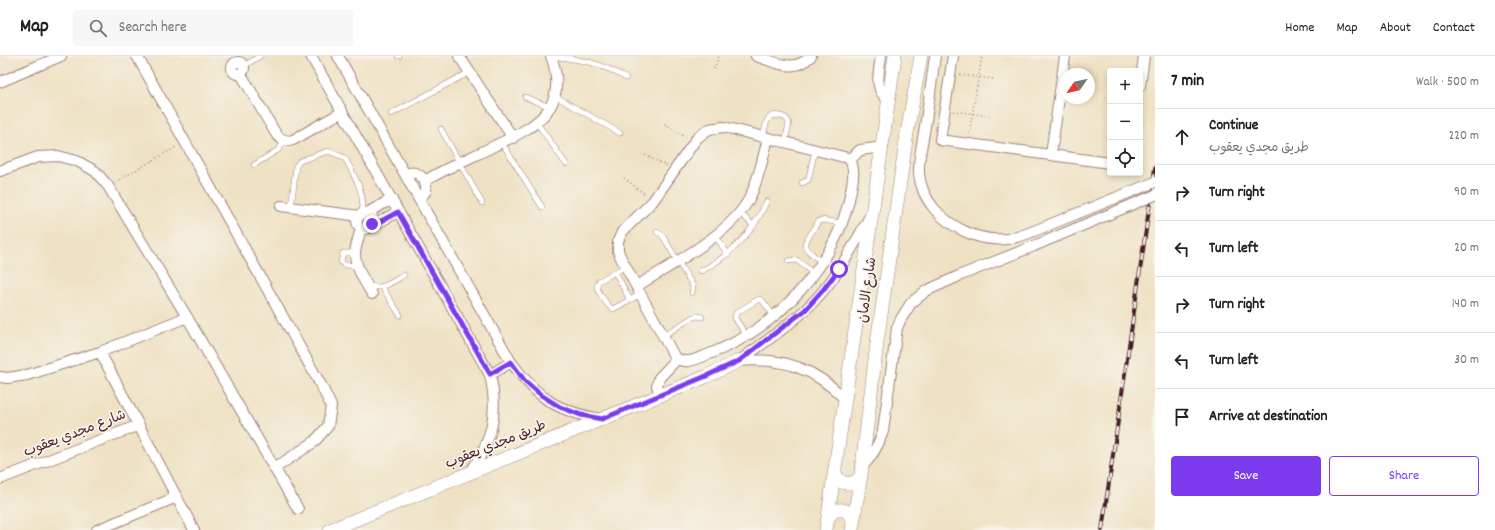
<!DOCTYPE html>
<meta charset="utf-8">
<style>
:root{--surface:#fff;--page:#f6f6f6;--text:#202124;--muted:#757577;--line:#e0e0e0;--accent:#7c3aed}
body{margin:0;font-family:Dekko,"Playpen Sans Arabic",sans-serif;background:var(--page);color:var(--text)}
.controls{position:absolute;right:12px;top:12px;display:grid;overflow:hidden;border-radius:4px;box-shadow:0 2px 6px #0003}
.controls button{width:36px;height:36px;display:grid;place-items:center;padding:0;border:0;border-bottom:1px solid var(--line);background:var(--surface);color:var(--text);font:20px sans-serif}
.compass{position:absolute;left:1059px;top:12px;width:36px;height:36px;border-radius:50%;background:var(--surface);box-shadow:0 2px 6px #0003;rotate:236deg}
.stop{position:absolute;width:12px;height:12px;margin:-9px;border:3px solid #7c3aed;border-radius:50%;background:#fff}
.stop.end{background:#7c3aed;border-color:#fff;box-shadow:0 1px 4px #0008}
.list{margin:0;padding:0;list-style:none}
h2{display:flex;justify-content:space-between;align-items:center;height:52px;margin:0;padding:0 16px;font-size:17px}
h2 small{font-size:13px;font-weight:400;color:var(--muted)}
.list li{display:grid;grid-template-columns:26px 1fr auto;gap:12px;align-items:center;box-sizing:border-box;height:56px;padding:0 16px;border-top:1px solid var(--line)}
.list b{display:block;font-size:15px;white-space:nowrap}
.list p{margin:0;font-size:13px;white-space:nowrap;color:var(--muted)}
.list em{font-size:13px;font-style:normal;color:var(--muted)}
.actions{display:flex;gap:8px;padding:12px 16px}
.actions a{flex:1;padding:9px 0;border:1px solid var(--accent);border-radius:4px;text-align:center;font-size:14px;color:var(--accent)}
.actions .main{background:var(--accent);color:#fff}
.icon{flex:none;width:22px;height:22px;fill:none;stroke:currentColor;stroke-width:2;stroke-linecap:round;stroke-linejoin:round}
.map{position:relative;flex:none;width:1155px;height:474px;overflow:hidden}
header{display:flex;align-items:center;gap:24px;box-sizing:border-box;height:56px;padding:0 20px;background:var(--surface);border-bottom:1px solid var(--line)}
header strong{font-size:19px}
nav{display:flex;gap:22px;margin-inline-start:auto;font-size:14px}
.search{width:280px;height:36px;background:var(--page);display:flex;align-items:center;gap:10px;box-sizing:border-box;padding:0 14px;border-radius:4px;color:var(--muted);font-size:15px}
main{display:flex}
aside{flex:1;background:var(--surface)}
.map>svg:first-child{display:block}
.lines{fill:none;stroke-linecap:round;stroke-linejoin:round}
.service-casing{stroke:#9c8078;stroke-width:6}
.minor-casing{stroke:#9c8078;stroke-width:12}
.tertiary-casing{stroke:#9c8078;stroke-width:14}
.path{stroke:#9c8078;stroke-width:1.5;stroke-dasharray:1 3;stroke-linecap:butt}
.service{stroke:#fff;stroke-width:5}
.minor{stroke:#fff;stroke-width:10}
.tertiary{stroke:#fff;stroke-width:13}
.rail-casing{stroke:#4a1f2b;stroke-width:4}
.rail{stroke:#f7f3e8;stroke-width:2.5;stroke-dasharray:8;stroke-linecap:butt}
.minor-bridge-casing{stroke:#9c8078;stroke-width:12;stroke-linecap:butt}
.minor-bridge{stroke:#fff;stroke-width:10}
.route{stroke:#7c3aed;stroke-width:5}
.labels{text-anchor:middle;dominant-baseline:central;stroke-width:3.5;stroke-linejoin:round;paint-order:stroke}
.street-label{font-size:14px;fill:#4a1f2b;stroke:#f7f3e8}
</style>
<header>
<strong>Map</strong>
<div class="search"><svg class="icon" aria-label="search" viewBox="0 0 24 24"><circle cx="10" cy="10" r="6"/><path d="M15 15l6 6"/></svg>Search here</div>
<nav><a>Home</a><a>Map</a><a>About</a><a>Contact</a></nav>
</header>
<main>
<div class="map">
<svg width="1155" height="474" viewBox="0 0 1155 474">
<rect width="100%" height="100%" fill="#f7f3e8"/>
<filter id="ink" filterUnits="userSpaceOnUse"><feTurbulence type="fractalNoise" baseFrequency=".025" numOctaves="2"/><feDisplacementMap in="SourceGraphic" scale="8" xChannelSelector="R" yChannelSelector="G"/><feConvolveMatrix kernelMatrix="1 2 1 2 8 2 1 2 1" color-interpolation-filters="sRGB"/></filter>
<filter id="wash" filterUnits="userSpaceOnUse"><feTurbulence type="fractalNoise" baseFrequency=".012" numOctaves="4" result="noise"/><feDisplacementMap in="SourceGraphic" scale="16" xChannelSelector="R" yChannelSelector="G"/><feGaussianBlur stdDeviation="0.9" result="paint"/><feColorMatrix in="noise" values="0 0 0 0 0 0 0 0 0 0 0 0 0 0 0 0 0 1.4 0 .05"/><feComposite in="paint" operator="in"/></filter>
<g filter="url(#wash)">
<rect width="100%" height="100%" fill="#efe2c4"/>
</g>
<g filter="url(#ink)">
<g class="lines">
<defs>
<path id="service" d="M 398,0 L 399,0
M 552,0 C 582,4 599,6 626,22
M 244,10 L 260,0
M 555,40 L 620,77
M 525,41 L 550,51
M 391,58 L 470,16
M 537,67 L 566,108
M 441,73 L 482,147
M 763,81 C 766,70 765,57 780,60 C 785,61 787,62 789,67 L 785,87
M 502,87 L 542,151
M 254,109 L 278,94 L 285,85
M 802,127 L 808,124 L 809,121 L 815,94
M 291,152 L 296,110 L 300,105 L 328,95 L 343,101 L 346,104 C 355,121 366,139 362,158
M 740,157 L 754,170
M 657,176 L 662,179 L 693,230 L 692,237
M 715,180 L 728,198
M 355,197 L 343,197 L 341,206 L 345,209 L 357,210
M 788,205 L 797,204 L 813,217
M 822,206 C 816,201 805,195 805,187 L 818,166 L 821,164 L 842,167
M 626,210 L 599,225 C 598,227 597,227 597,231 C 598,236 608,251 613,253 L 641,238
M 701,215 C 732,199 753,176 767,145
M 615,216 L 630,244
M 368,229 C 382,235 392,226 404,219
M 382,231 L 400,259
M 746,279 L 735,262 L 736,257 L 759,243 L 762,244 L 774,260
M 663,280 L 693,261 L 698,260 L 702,261"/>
<path id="minor" d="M 137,0 L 322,331 L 331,350 L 328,370 L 314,386 L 275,412
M 311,0 L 490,319 C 499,357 492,385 470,417
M 338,0 L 511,306 C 537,342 558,356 602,363
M 459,0 L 513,82
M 756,0 C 776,6 793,18 811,0
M 881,0 C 879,17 873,34 889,44
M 935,0 C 932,23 929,46 925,70 C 923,85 918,103 919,118 C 922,145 941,164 964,175 C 986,186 1007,186 1029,177
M 953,0 L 940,84 L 1110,107
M232 12a6 6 0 1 1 12 0a6 6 0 1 1-12 0Z
M 241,18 L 276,78 C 281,84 286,86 293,84 L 342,56
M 0,26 L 61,0
M 1140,30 L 1144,0
M 724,71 L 848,102 C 856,110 853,124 851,134 C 838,208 777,273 707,299 C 696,303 684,310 674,300 L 621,202 L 618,195 L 618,185 L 622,176 L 653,145 L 697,82 L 709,73 Z
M 1051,98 L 1065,0
M 850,104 L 860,94 L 883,91
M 0,115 L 38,101 L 58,100 L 77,105 L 95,115 L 108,130 L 187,261 L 298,453
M 405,118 C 417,113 427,122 426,135 L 419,144
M 425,125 C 447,111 473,101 496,89 C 537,70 570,52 551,0
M 281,150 L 360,160
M357 165a8 8 0 1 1 16 0a8 8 0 1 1-16 0Z
M 365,158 L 392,143
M 370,171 L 398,156
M 361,172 C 359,180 356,189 355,197 C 355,211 365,226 372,238
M 637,230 C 672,208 732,178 750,141 C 759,122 763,102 768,82
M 100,296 L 194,474
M 739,305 C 761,289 784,273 804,255 C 833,229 852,193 870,160
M 739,305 C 783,301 814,312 845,343
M 490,319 L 511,306
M 0,321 L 7,322 L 27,319 L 100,296 L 187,261
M 661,339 L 657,330 L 659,322 L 677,303
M 861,412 C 872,401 879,389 883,375 L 897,272 L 901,263 L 911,247 L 926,235 L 961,219 L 1034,190
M 0,423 L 139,369
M 97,474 L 177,441"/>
<path id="tertiary" d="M 835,415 C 837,429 854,432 861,419
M 828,462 C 835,449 850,452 853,466
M 330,474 L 705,321 L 739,305
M 826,474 L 895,0
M 852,474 L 861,419 L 877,287 L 907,77 L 921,0"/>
</defs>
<!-- service casing -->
<use href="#service" class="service-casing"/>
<!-- minor casing -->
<use href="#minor" class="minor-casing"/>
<!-- tertiary casing -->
<use href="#tertiary" class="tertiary-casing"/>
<!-- path -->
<path class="path" d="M 714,13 L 719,0
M 960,19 L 995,23
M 953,55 L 990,60
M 665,68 L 687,82
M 969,78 L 982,0
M 645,99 L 667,110
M 624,122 L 646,139
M 115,126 L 176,91"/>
<!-- service -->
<use href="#service" class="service"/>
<!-- minor -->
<use href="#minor" class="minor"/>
<!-- tertiary -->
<use href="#tertiary" class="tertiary"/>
<defs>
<path id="rail" d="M 1102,474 L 1155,112"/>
</defs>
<!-- rail casing -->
<use href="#rail" class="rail-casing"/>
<!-- rail -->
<use href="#rail" class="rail"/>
<defs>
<path id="minor-bridge" d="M 1029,177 L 1155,126
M 1034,190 L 1155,139"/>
</defs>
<!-- minor-bridge casing -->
<use href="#minor-bridge" class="minor-bridge-casing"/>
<!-- minor-bridge -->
<use href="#minor-bridge" class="minor-bridge"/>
</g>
</g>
<g class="lines" filter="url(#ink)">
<!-- route -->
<path class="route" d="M 372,168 L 370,171 L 398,156 L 490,318 L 511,306 L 524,324 L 541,339 L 560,351 L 581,359 L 602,363 L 704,321 L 739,305 L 805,254 L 823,234 L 839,213"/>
</g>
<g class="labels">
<!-- street labels -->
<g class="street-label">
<text transform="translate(868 234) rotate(-82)">شارع الامان</text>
<text transform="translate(75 378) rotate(-21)">شارع مجدي يعقوب</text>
<text transform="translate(496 389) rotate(-22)">طريق مجدي يعقوب</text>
</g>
</g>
</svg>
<div class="controls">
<button>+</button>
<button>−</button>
<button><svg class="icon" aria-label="locate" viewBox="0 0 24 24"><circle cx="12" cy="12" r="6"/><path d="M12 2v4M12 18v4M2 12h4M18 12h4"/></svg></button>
</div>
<svg class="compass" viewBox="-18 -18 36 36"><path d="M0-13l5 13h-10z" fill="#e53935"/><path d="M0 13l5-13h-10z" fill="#757577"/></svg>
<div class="stop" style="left:839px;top:213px"></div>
<div class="stop end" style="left:372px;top:168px"></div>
</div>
<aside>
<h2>7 min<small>Walk · 500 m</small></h2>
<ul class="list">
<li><svg class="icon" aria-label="ahead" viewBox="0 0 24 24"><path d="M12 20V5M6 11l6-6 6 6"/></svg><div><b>Continue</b><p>طريق مجدي يعقوب</p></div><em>220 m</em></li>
<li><svg class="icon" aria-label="right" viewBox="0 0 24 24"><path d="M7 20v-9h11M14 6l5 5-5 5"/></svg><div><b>Turn right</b></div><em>90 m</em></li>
<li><svg class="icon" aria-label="left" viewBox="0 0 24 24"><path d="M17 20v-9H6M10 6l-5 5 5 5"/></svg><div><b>Turn left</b></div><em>20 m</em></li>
<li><svg class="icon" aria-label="right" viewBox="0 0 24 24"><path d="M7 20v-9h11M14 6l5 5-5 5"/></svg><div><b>Turn right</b></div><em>140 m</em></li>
<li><svg class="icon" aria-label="left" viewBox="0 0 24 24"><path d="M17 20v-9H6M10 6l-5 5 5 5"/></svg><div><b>Turn left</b></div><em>30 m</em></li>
<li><svg class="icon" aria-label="arrive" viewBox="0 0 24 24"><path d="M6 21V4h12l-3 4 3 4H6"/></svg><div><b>Arrive at destination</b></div></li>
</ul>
<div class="actions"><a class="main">Save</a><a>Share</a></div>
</aside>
</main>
